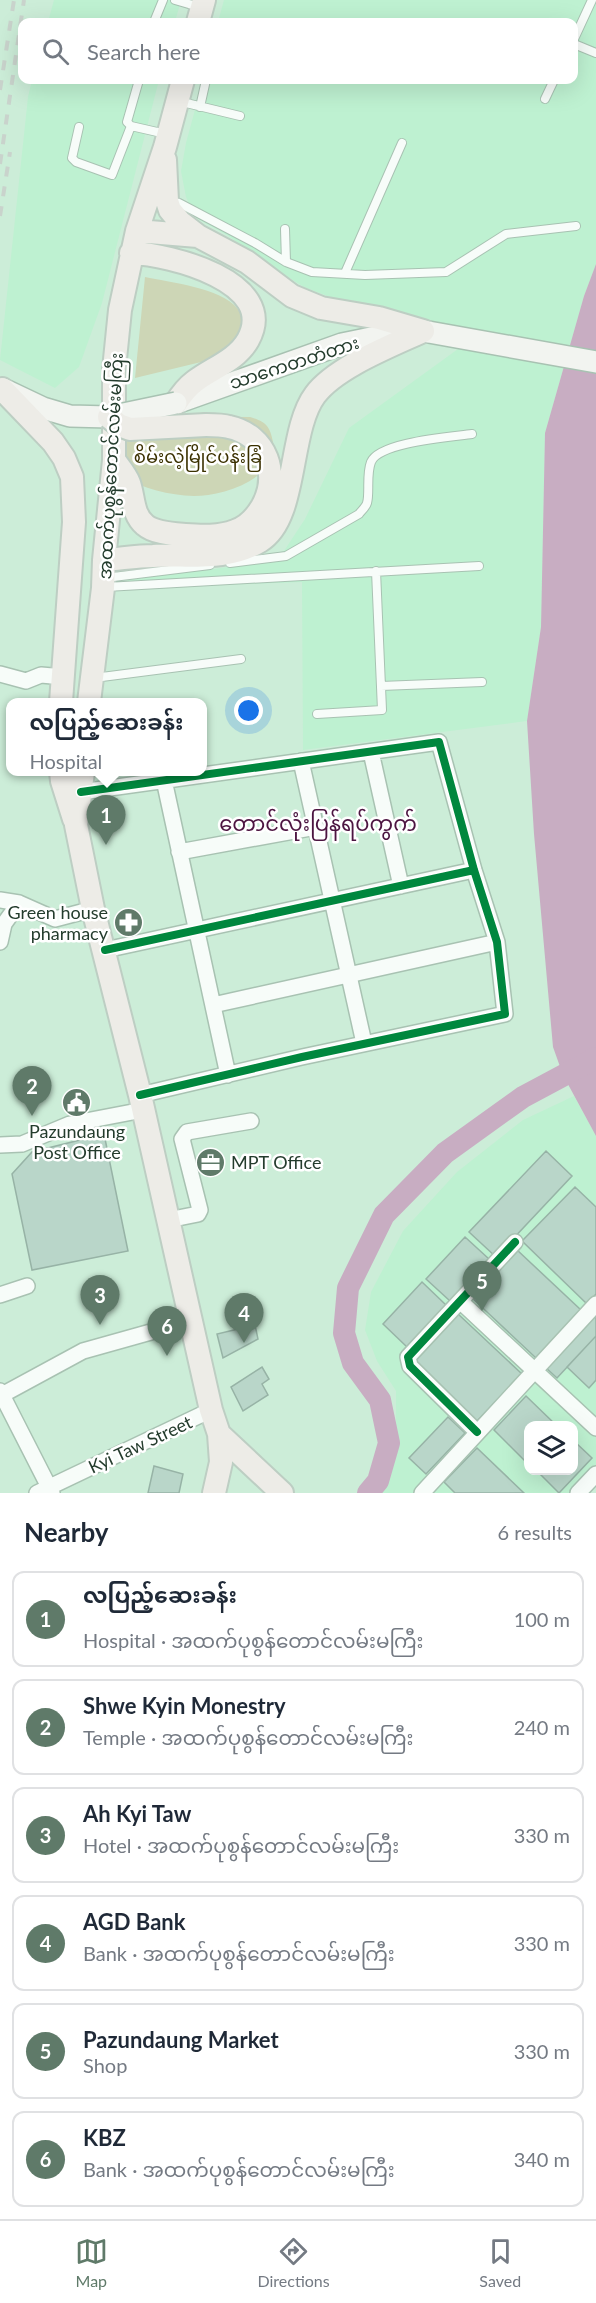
<!DOCTYPE html>
<meta charset="utf-8">
<style>
:root{--surface:#fff;--page:#f6f6f7;--text:#1f2937;--muted:#747a83;--line:#e0e1e3;--accent:#5f7a69}
body{margin:0;font-family:Lato,"Noto Sans Myanmar",sans-serif;background:var(--page);color:var(--text)}
.controls{position:absolute;right:18px;bottom:18px;display:grid;overflow:hidden;border-radius:12px;box-shadow:0 6px 24px #0002}
.controls button{width:54px;height:54px;display:grid;place-items:center;padding:0;border:0;border-bottom:2px solid var(--line);background:var(--surface);color:var(--text);font:30px sans-serif}
.you{position:absolute;left:249px;top:711px;width:21px;height:21px;margin:-15px;border:4px solid #fff;border-radius:50%;background:#1a73e8;box-shadow:0 0 0 9px #1a73e833}
.badge{display:grid;place-items:center;width:39px;height:39px;border-radius:50%;background:var(--accent);color:#fff;font-size:20px;font-weight:700}
.pin{position:absolute;translate:-50% -50px;filter:drop-shadow(0 2px 3px #0008)}
.pin::after{content:'';position:absolute;top:32px;width:21px;height:18px;background:inherit;clip-path:polygon(0 0,100% 0,50% 100%)}
.popup{position:absolute;left:6px;top:698px;width:201px;height:78px;box-sizing:border-box;display:grid;place-content:center;border-radius:12px;background:var(--surface);filter:drop-shadow(0 2px 4px #0005);font-size:20px;white-space:nowrap;color:var(--muted)}
.popup b{font-size:22px;color:var(--text)}
.popup::after{content:'';position:absolute;left:50%;top:100%;margin-left:-12px;border:12px solid transparent;border-top-color:var(--surface)}
.list{margin:0;padding:0;list-style:none}
h2{display:flex;justify-content:space-between;align-items:center;height:78px;margin:0;padding:0 24px;font-size:26px}
h2 small{font-size:20px;font-weight:400;color:var(--muted)}
.list li{display:grid;grid-template-columns:39px 1fr auto;gap:18px;align-items:center;box-sizing:border-box;height:96px;margin:0 12px 12px;padding:0 12px;border:2px solid var(--line);border-radius:12px}
.list b{display:block;font-size:22px;white-space:nowrap}
.list p{margin:0;font-size:20px;white-space:nowrap;color:var(--muted)}
.list em{font-size:20px;font-style:normal;color:var(--muted)}
.icon{flex:none;width:33px;height:33px;fill:none;stroke:currentColor;stroke-width:2;stroke-linecap:round;stroke-linejoin:round}
.map{position:relative;flex:none;width:596px;height:1493px;overflow:hidden}
.search{position:absolute;background:var(--surface);box-shadow:0 6px 24px #0002;left:18px;right:18px;top:18px;height:66px;display:flex;align-items:center;gap:15px;box-sizing:border-box;padding:0 21px;border-radius:12px;color:var(--muted);font-size:22px}
.sheet{height:726px;background:var(--surface)}
nav{display:flex;justify-content:space-around;align-items:center;box-sizing:border-box;height:84px;border-top:2px solid var(--line);background:var(--surface);font-size:16px;color:var(--muted)}
nav a{display:grid;justify-items:center;gap:3px}
nav .on{color:var(--accent)}
.map>svg:first-child{display:block}
.built{fill:#bef1d1;fill-rule:evenodd}
.green{fill:#cdd6b6}
.water{fill:#c8adc2}
.lines{fill:none;stroke-linecap:round;stroke-linejoin:round}
.river{stroke:#c8adc2;stroke-width:22}
.building{fill:#b9d6c9;stroke:#97b3a6;stroke-width:1.5}
.service-casing{stroke:#a8c2b2;stroke-width:10}
.minor-casing{stroke:#a8c2b2;stroke-width:18}
.secondary-casing{stroke:#a8c2b2;stroke-width:24}
.primary-casing{stroke:#bdcec3;stroke-width:26}
.service{stroke:#f7fcf9;stroke-width:8}
.minor{stroke:#f7fcf9;stroke-width:15}
.secondary{stroke:#f2f4f0;stroke-width:21}
.primary{stroke:#edece7;stroke-width:22}
.rail{stroke:#c9d3cc;stroke-width:4;stroke-dasharray:10 10;stroke-linecap:butt}
.secondary-bridge-casing{stroke:#a8c2b2;stroke-width:24;stroke-linecap:butt}
.primary-bridge-casing{stroke:#bdcec3;stroke-width:26;stroke-linecap:butt}
.secondary-bridge{stroke:#f2f4f0;stroke-width:21}
.primary-bridge{stroke:#edece7;stroke-width:22}
.cycleway-casing{stroke:#fff;stroke-width:11}
.cycleway{stroke:#00873e;stroke-width:8}
.labels{text-anchor:middle;dominant-baseline:central;stroke-width:5;stroke-linejoin:round;paint-order:stroke}
.street-label{font-size:18px;fill:#243c2d;stroke:#fff}
.park-label{font-size:18px;fill:#3b3100;stroke:#fff}
.poi-label{font-size:18px;fill:#243c2d;stroke:#fff;text-anchor:end}
.quarter-label{font-size:21px;fill:#4c1541;stroke:#fff}
</style>
<div class="map">
<svg width="596" height="1493" viewBox="0 0 596 1493">
<rect width="100%" height="100%" fill="#ccedd8"/>
<!-- built -->
<path class="built" d="M 54,0 L 181,0 L 175,22 L 48,22 Z
M 224,0 L 596,0 L 596,264 L 584,296 L 545,433 L 541,627 L 527,721 L 303,750 L 302,582 L 121,589 L 133,574 L 163,569 L 201,571 L 254,563 L 284,551 L 305,519 L 349,428 L 458,349 L 462,327 L 343,302 L 304,287 L 270,266 L 227,235 L 196,218 L 186,197 L 181,171 L 186,143 L 203,80 L 574,80 L 574,22 L 218,22 Z
M 32,80 L 159,80 L 102,303 L 79,367 L 55,388 L 0,360 L 28,97 Z
M 574,1096 L 596,1136 L 596,1473 L 576,1493 L 381,1493 L 387,1485 L 396,1441 L 396,1391 L 377,1361 L 365,1330 L 371,1292 L 403,1231 L 457,1172 L 523,1120 ZM 528,1426 L 574,1426 L 574,1470 L 528,1470 Z"/>
<!-- green -->
<path class="green" d="M 145,277 C 169,282 221,288 237,308 C 245,318 243,329 243,340 L 226,356 L 135,378 Z
M 123,416 L 250,417 C 266,422 270,426 273,442 C 279,479 222,496 194,496 C 169,495 143,489 122,476 Z"/>
<!-- water -->
<path class="water" d="M 596,264 L 596,1136 L 563,1075 L 553,1047 L 534,834 L 527,721 L 541,627 L 545,433 L 584,296 Z"/>
<g class="lines">
<!-- river -->
<path class="river" d="M 368,1493 L 378,1481 L 389,1443 L 380,1400 L 353,1363 L 344,1333 L 348,1288 L 384,1215 L 445,1153 L 523,1097 L 596,1058"/>
</g>
<!-- building -->
<path class="building" d="M 104,1134 L 128,1251 L 32,1270 L 12,1174 L 32,1152 Z
M 546,1151 L 572,1176 L 496,1257 L 469,1232 Z
M 575,1187 L 596,1207 L 596,1294 L 587,1304 L 522,1241 Z
M 465,1237 L 489,1259 L 450,1301 L 426,1279 Z
M 516,1249 L 581,1310 L 536,1358 L 471,1297 Z
M 422,1282 L 446,1305 L 407,1347 L 383,1324 Z
M 596,1309 L 596,1336 L 557,1378 L 544,1366 Z
M 457,1313 L 522,1374 L 477,1421 L 412,1360 Z
M 255,1325 L 258,1339 L 223,1358 L 217,1334 Z
M 596,1336 L 596,1380 L 589,1388 L 567,1367 Z
M 262,1367 L 269,1379 L 262,1384 L 268,1395 L 243,1411 L 231,1387 Z
M 526,1396 L 557,1426 L 528,1426 L 528,1464 L 494,1430 Z
M 448,1417 L 465,1433 L 426,1474 L 409,1458 Z
M 574,1441 L 592,1458 L 559,1493 L 536,1470 L 574,1470 Z
M 477,1448 L 524,1493 L 455,1493 L 444,1482 Z
M 154,1466 L 183,1474 L 179,1493 L 148,1493 Z"/>
<g class="lines">
<defs>
<path id="service" d="M 175,0 L 199,7
M 154,22 L 163,0
M 574,39 L 592,0
M 574,44 L 596,53
M 139,80 L 127,122 L 131,126 L 166,134
M 545,99 L 554,80
M 178,101 L 240,116
M 200,107 L 206,80
M 79,127 L 72,158 L 76,162 L 112,175 L 131,126
M 172,202 L 179,203 L 255,243 L 286,262 L 312,272 L 365,275 L 446,272 L 506,234 L 576,226
M 285,229 L 286,262
M 345,273 L 402,143
M 230,563 L 286,556 L 359,514 C 361,511 366,507 367,503 C 370,493 366,475 371,462 C 379,442 451,437 472,434
M 105,578 L 210,565
M 106,587 L 479,566
M 94,678 L 241,659
M 381,686 L 482,682
M 317,714 L 382,710 L 376,571"/>
<path id="minor" d="M 0,674 L 26,681 L 41,675 L 64,677
M 371,752 L 401,886
M 301,761 L 364,1043
M 164,780 L 228,1075
M 81,792 L 439,742 L 474,870 L 497,942 L 505,1014 L 302,1057 L 140,1095
M 179,852 L 316,827
M 0,900 L 19,903 L 55,919 L 93,909
M 0,942 L 4,924 L 19,903
M 105,950 L 474,870
M 213,1005 L 497,942
M 0,1145 L 22,1144 L 70,1124 L 143,1110
M 168,1220 L 198,1214 L 200,1210 L 182,1139 L 187,1132 L 251,1121
M 0,1295 L 27,1286
M 460,1301 L 596,1428
M 0,1391 L 52,1493
M 0,1396 L 83,1351 L 190,1321
M 477,1432 L 410,1366 L 408,1357 L 515,1242
M 37,1493 L 211,1410
M 422,1493 L 596,1304
M 578,1493 L 596,1474"/>
<path id="secondary" d="M 3,389 L 43,408 L 70,416 L 109,417
M 176,403 L 342,344 L 381,336 L 423,331 L 596,362"/>
<path id="primary" d="M 198,22 L 204,0
M 165,160 L 167,201 L 170,210 L 180,222 L 198,236 L 247,262 L 292,296 L 321,308 L 379,318 L 423,331
M 137,231 L 198,236
M 131,253 C 169,254 280,282 248,340 C 236,361 212,368 194,382 C 186,388 181,395 176,403
M 2,389 L 53,442 L 64,458 L 72,477 L 74,522 L 61,702
M 114,460 C 119,467 126,475 129,483 C 134,497 132,514 145,525 C 154,533 173,534 185,535 C 201,536 220,537 235,531 C 247,527 256,517 262,507 C 280,475 267,435 229,427 C 222,425 214,425 206,425
M 104,560 C 120,559 137,556 153,556 C 190,554 227,561 260,541 C 298,518 288,431 315,395 C 336,367 391,346 423,331
M 89,702 L 103,588 L 104,560 L 114,460 L 114,369 L 120,310 L 137,231 L 165,147 L 183,80
M 61,772 L 62,781 L 74,819
M 83,772 L 76,825 L 93,909 L 140,1095 L 211,1410 L 219,1434 L 282,1493
M 214,1493 L 221,1462 L 219,1434"/>
</defs>
<!-- service casing -->
<use href="#service" class="service-casing"/>
<!-- minor casing -->
<use href="#minor" class="minor-casing"/>
<!-- secondary casing -->
<use href="#secondary" class="secondary-casing"/>
<!-- primary casing -->
<use href="#primary" class="primary-casing"/>
<!-- service -->
<use href="#service" class="service"/>
<!-- minor -->
<use href="#minor" class="minor"/>
<!-- secondary -->
<use href="#secondary" class="secondary"/>
<!-- primary -->
<use href="#primary" class="primary"/>
<!-- rail -->
<path class="rail" d="M 0,90 L 14,0
M 0,164 L 24,0
M 0,216 L 10,152"/>
<defs>
<path id="secondary-bridge" d="M 109,417 L 176,403"/>
<path id="primary-bridge" d="M 109,417 L 119,425 L 130,429 L 206,425"/>
</defs>
<!-- secondary-bridge casing -->
<use href="#secondary-bridge" class="secondary-bridge-casing"/>
<!-- primary-bridge casing -->
<use href="#primary-bridge" class="primary-bridge-casing"/>
<!-- secondary-bridge -->
<use href="#secondary-bridge" class="secondary-bridge"/>
<!-- primary-bridge -->
<use href="#primary-bridge" class="primary-bridge"/>
<defs>
<path id="cycleway" d="M 81,792 L 439,742 L 474,870 L 497,942 L 505,1014 L 302,1057 L 140,1095
M 105,950 L 474,870
M 477,1432 L 410,1366 L 408,1357 L 515,1242"/>
</defs>
<!-- cycleway casing -->
<use href="#cycleway" class="cycleway-casing"/>
<!-- cycleway -->
<use href="#cycleway" class="cycleway"/>
</g>
<!-- icons -->
<defs>
<symbol id="pharmacy-disc" viewBox="-11 -11 22 22"><circle r="9.5" fill="#5f7a69" stroke="#fff"/><path d="M-2-6h4v4h4v4h-4v4h-4v-4h-4v-4h4Z" fill="#fff"/></symbol>
<symbol id="civic-disc" viewBox="-11 -11 22 22"><circle r="9.5" fill="#5f7a69" stroke="#fff"/><path d="M-.6-6.5H3V-4.5H.6V-3L4-1V1h2V6H-6V1h2V-1L-.6-3ZM-1.2 2.5V6h2.4V2.5Z" fill="#fff"/></symbol>
<symbol id="office-disc" viewBox="-11 -11 22 22"><circle r="9.5" fill="#5f7a69" stroke="#fff"/><path d="M-6-3h4V-5.5h4V-3h4V5H-6ZM-1-4.5V-3h2v-1.5ZM-6 0V1H6V0Z" fill="#fff"/></symbol>
</defs>
<g fill-rule="evenodd">
<use href="#pharmacy-disc" x="112" y="906" width="33" height="33"/>
<use href="#civic-disc" x="60" y="1086" width="33" height="33"/>
<use href="#office-disc" x="194" y="1146" width="33" height="33"/>
</g>
<g class="labels">
<!-- street labels -->
<g class="street-label">
<text transform="translate(294 362) rotate(-18)">သာကေတတံတား</text>
<text transform="translate(110 466) rotate(-87)">အထက်ပုစွန်တောင်လမ်းမကြီး</text>
<text transform="translate(140 1444) rotate(-25)">Kyi Taw Street</text>
</g>
<!-- park labels -->
<g class="park-label">
<text x="198" y="456">စိမ်းလဲ့မြိုင်ပန်းခြံ</text>
</g>
<!-- poi labels -->
<g class="poi-label">
<text x="108" y="912">Green house<tspan x="108" dy="21">pharmacy</tspan></text>
<text x="77" y="1131" text-anchor="middle">Pazundaung<tspan x="77" dy="21">Post Office</tspan></text>
<text x="231" y="1162" text-anchor="start">MPT Office</text>
</g>
<!-- quarter labels -->
<g class="quarter-label">
<text x="318" y="822">တောင်လုံးပြန်ရပ်ကွက်</text>
</g>
</g>
</svg>
<div class="controls">
<button><svg class="icon" aria-label="layers" viewBox="0 0 24 24"><path d="M12 4l9 5-9 5-9-5zM3 14l9 5 9-5"/></svg></button>
</div>
<div class="you"></div>
<div class="pin badge" style="left:106px;top:845px">1</div>
<div class="popup"><b>လပြည့်ဆေးခန်း</b>Hospital</div>
<div class="pin badge" style="left:32px;top:1116px">2</div>
<div class="pin badge" style="left:100px;top:1325px">3</div>
<div class="pin badge" style="left:244px;top:1343px">4</div>
<div class="pin badge" style="left:482px;top:1311px">5</div>
<div class="pin badge" style="left:167px;top:1356px">6</div>
<div class="search"><svg class="icon" aria-label="search" viewBox="0 0 24 24"><circle cx="10" cy="10" r="6"/><path d="M15 15l6 6"/></svg>Search here</div>
</div>
<section class="sheet">
<h2>Nearby<small>6 results</small></h2>
<ul class="list">
<li><span class="badge">1</span><div><b>လပြည့်ဆေးခန်း</b><p>Hospital · အထက်ပုစွန်တောင်လမ်းမကြီး</p></div><em>100 m</em></li>
<li><span class="badge">2</span><div><b>Shwe Kyin Monestry</b><p>Temple · အထက်ပုစွန်တောင်လမ်းမကြီး</p></div><em>240 m</em></li>
<li><span class="badge">3</span><div><b>Ah Kyi Taw</b><p>Hotel · အထက်ပုစွန်တောင်လမ်းမကြီး</p></div><em>330 m</em></li>
<li><span class="badge">4</span><div><b>AGD Bank</b><p>Bank · အထက်ပုစွန်တောင်လမ်းမကြီး</p></div><em>330 m</em></li>
<li><span class="badge">5</span><div><b>Pazundaung Market</b><p>Shop</p></div><em>330 m</em></li>
<li><span class="badge">6</span><div><b>KBZ</b><p>Bank · အထက်ပုစွန်တောင်လမ်းမကြီး</p></div><em>340 m</em></li>
</ul>
</section>
<nav>
<a class="on"><svg class="icon" aria-label="map" viewBox="0 0 24 24"><path d="M3 6l6-2 6 2 6-2v14l-6 2-6-2-6 2zM9 4v14M15 6v14"/></svg>Map</a>
<a><svg class="icon" aria-label="directions" viewBox="0 0 24 24"><path d="M12 3l9 9-9 9-9-9zM9 14v-3h6M13 9l2 2-2 2"/></svg>Directions</a>
<a><svg class="icon" aria-label="saved" viewBox="0 0 24 24"><path d="M7 4h10v16l-5-4-5 4z"/></svg>Saved</a>
</nav>
